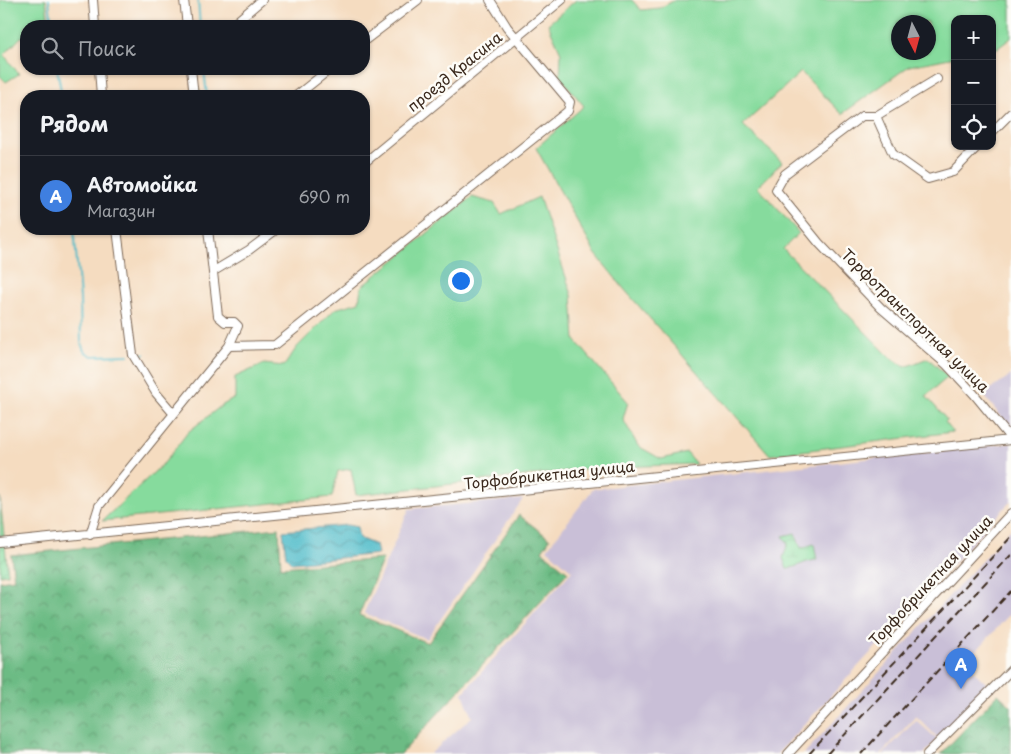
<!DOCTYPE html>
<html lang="ru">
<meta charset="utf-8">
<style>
:root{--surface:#171b24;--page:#242831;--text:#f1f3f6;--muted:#9ea1a6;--line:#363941;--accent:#d690ce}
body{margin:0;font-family:"Playpen Sans",sans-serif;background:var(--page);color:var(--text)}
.controls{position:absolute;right:15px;top:15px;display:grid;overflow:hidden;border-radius:10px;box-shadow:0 1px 4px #0004}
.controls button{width:45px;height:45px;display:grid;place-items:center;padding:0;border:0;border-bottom:1px solid var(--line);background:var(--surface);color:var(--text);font:25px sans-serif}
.compass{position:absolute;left:891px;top:15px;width:45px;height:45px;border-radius:50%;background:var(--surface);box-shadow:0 1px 4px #0004;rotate:174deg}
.you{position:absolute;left:460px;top:280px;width:18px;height:18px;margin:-12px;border:4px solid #fff;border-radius:50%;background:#1a73e8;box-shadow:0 0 0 8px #1a73e833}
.badge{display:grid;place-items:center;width:32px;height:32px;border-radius:50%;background:var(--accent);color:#fff;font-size:16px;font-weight:700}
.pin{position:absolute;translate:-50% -41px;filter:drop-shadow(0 1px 2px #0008)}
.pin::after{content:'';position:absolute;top:26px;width:18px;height:15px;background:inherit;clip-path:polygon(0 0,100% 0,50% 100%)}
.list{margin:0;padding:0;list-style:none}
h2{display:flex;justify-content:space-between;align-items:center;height:65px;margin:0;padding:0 20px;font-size:21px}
h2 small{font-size:16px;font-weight:400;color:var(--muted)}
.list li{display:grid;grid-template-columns:32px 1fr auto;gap:15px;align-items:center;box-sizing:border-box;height:80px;padding:0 20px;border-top:1px solid var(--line)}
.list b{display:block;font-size:19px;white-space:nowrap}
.list p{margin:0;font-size:16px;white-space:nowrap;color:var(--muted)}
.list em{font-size:16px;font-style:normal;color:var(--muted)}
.icon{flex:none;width:28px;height:28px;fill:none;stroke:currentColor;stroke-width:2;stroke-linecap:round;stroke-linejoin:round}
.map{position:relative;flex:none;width:1011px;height:754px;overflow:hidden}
.search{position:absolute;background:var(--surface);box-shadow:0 1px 4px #0004;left:20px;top:20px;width:350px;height:55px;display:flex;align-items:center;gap:12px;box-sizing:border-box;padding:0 18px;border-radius:20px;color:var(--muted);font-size:19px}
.panel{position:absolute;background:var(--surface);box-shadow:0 1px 4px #0004;left:20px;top:90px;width:350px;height:145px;border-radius:20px}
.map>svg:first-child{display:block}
.industrial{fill:#c9bfd7}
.grass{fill:#86db9d;stroke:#60825e;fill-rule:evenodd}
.forest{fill:url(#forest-crowns);stroke:#547251}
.wetland{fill:url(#wetland-marsh);stroke:#60825e}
.garden{fill:url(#garden-furrows);stroke:#60825e}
.water{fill:url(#water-waves);stroke:#447274}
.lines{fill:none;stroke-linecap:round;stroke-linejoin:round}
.stream{stroke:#4ebbc9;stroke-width:2}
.minor-casing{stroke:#7c6857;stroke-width:10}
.minor{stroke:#fff;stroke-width:8}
.rail{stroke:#3b2a1e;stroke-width:2;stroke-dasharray:8 4;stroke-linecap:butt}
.labels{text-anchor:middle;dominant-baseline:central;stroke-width:5;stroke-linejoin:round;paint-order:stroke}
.street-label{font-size:15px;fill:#3b2a1e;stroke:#fdfcf7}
</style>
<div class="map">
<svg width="1011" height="754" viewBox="0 0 1011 754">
<defs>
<pattern id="forest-crowns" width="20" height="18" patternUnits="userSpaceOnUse" patternTransform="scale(1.25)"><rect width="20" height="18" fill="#6cbb84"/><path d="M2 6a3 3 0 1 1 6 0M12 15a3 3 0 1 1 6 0" fill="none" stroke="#5a986b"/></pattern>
<pattern id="wetland-marsh" width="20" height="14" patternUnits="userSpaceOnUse" patternTransform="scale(1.25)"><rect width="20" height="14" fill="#86db9d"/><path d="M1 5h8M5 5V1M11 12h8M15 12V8" fill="none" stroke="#75bc87"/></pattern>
<pattern id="garden-furrows" width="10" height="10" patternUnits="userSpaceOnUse" patternTransform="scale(1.25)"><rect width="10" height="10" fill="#86db9d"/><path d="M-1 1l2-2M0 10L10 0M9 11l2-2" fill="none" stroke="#75bc87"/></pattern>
<pattern id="water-waves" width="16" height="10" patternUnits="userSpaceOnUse" patternTransform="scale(1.25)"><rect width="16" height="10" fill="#4ebbc9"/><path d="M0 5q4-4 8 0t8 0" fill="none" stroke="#4298a3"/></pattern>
</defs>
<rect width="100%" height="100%" fill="#fdfcf7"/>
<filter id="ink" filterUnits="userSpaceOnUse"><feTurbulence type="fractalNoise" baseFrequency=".02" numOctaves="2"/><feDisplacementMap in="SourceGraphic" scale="10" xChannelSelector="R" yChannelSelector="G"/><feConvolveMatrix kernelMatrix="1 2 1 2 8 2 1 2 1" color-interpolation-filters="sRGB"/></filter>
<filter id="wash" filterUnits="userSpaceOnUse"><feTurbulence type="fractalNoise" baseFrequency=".0096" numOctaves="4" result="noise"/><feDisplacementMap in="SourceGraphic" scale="20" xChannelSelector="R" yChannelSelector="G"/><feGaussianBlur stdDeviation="1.12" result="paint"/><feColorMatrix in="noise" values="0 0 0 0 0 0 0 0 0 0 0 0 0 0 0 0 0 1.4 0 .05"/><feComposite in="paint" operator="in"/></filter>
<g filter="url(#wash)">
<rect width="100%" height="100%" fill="#f5dcc0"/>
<!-- industrial -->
<path class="industrial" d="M 1011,375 L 1011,429 L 983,394 Z
M 1011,443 L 1011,501 L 777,754 L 430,754 L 472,717 L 463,693 L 572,571 L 547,549 L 593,489 Z
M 523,499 L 427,639 L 364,613 L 409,509 Z
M 1011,529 L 1011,613 L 965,663 L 989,686 L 938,738 L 916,716 L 881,754 L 804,754 Z
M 916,720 L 937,739 L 924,754 L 883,754 Z"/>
<!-- grass -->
<path class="grass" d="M 0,0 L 46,0 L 49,26 L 26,26 L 26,37 L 21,37 L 4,55 L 19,74 L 6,82 L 0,76 Z
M 576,0 L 632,0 L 641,10 L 660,8 L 675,0 L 1011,0 L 1011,38 L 998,48 L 992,49 L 992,19 L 955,19 L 955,57 L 909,66 L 842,114 L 801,72 L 743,125 L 782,162 L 758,187 L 799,233 L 783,249 L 888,355 L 905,367 L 928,358 L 948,377 L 926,396 L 947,420 L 945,422 L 953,432 L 770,455 L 624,289 L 595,253 L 536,148 L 584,106 L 560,77 L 561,53 L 548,24 ZM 928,22 L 928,52 L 898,52 L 898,22 Z
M 472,197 L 494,203 L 501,214 L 539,197 L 572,295 L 575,340 L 628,402 L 623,419 L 638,446 L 661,459 L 687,453 L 696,464 L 595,468 L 356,495 L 351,469 L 338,471 L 332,497 L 102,521 L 165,462 L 188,432 L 221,406 L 235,398 L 235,377 L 264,364 L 284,366 L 297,347 L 335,309 L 359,302 L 361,287 Z"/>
<!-- forest -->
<path class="forest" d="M 519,515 L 550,539 L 542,551 L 568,572 L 401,754 L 0,754 L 0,581 L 14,579 L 11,555 L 279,528 L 281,567 L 383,559 L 359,615 L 428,643 Z
M 998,694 L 1011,706 L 1011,754 L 941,754 Z"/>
<!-- wetland -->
<path class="wetland" d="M 795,533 L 801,548 L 814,544 L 817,560 C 808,560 797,567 787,569 L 783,558 L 788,543 L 783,536 Z"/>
<!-- garden -->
<path class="garden" d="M 0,497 L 8,574 L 0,575 Z"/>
<!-- water -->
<path class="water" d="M 347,525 L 357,527 L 359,538 L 376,545 L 378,554 L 292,563 L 286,557 L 283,531 Z"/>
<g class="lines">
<!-- stream -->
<path class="stream" d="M 49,0 L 52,26
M 198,0 L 200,26
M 57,69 L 62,96
M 204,69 L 207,96
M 74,229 L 80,298 L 81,343 L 84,351 L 92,356 L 129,355
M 137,355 L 145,354"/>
</g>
</g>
<g filter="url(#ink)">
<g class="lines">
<defs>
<path id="minor" d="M 93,0 L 95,26
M 184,0 L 187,26
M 231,26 L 262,0
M 364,41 L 418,0
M 99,69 L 101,96
M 191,69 L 194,96
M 937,79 L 876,116 L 862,116 L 785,174 L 776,190 L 819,243 L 881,308 L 947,365 L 974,394 L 1011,439
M 296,96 L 330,69
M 876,116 L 893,154 L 928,179 L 953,172 L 978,146
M 992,132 L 1011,113
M 364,163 L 562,0
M 117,229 L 133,355 L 156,393 L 173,413
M 214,271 L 249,250 L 277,229
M 229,346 L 275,345 L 568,111 L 570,102 L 507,27 L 490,0
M 90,535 L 99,506 L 229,346 L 238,326 L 234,322 L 225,322 L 218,316 L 208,229
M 0,543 L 1011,440
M 788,754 L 1011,513
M 927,754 L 1011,670"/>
</defs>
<!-- minor casing -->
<use href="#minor" class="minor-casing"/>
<!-- minor -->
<use href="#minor" class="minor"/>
<!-- rail -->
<path class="rail" d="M 809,754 L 1011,537
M 827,754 L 1011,555
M 861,754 L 1011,591"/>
</g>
</g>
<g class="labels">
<!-- street labels -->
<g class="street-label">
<text transform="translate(454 71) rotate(-39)">проезд Красина</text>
<text transform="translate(916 320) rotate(44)">Торфотранспортная улица</text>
<text transform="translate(549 474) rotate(-6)">Торфобрикетная улица</text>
<text transform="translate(930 580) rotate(-47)">Торфобрикетная улица</text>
</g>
</g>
</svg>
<div class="controls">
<button>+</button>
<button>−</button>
<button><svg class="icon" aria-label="locate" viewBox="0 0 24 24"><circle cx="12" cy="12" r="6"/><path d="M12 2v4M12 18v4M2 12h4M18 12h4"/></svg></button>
</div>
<svg class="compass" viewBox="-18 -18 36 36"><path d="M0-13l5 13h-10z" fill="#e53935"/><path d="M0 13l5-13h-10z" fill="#9ea1a6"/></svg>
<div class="you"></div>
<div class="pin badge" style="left:961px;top:689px;background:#3f7fe0">A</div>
<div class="search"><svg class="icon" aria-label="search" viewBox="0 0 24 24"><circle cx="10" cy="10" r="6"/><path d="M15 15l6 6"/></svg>Поиск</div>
<section class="panel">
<h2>Рядом<small></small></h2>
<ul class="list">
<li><span class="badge" style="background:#3f7fe0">A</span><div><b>Автомойка</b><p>Магазин</p></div><em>690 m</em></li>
</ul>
</section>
</div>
